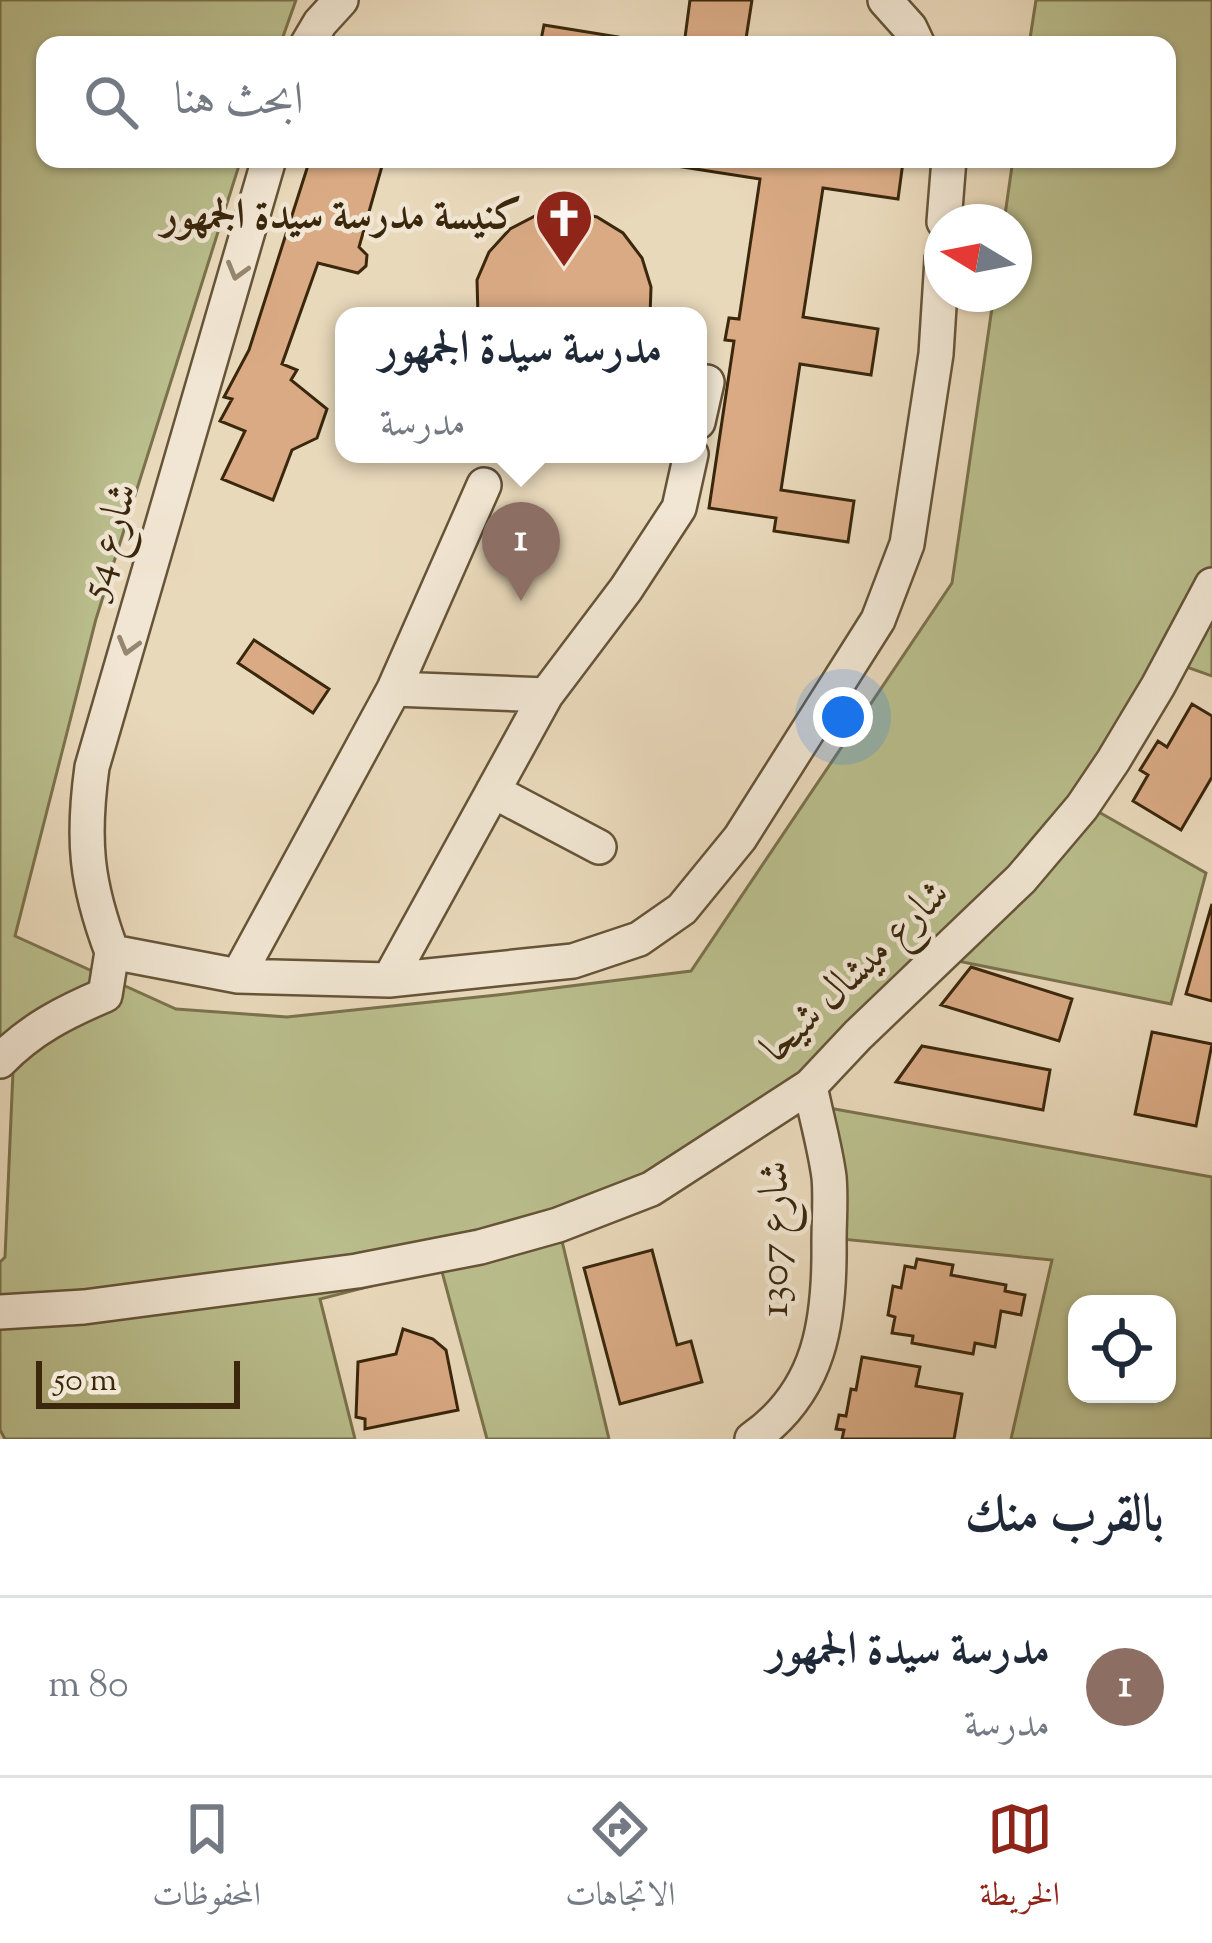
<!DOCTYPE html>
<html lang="ar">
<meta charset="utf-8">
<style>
:root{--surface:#fff;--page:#f2f2f3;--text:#1f2937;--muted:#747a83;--line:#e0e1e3;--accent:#8f2418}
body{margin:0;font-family:"Sorts Mill Goudy",Amiri,serif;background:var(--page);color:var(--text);direction:rtl}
.controls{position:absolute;right:36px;bottom:36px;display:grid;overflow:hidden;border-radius:24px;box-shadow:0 3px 9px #0004}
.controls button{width:108px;height:108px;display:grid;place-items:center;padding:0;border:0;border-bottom:3px solid var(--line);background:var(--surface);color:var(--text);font:60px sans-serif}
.compass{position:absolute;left:924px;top:204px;width:108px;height:108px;border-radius:50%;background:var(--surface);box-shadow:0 3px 9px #0004;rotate:280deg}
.scale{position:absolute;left:36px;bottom:30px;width:204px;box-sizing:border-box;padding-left:12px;border:6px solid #3a270c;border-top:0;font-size:33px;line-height:42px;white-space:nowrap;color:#3a270c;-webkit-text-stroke:9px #f1e6d3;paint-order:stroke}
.you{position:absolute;left:843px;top:717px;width:42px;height:42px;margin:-30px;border:9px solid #fff;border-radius:50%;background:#1a73e8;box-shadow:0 0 0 18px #1a73e833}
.badge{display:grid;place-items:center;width:78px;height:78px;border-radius:50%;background:var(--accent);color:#fff;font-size:39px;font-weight:700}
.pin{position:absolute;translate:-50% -99px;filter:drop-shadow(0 3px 6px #0008)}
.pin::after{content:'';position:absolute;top:63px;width:42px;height:36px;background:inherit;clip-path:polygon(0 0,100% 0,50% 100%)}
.popup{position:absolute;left:335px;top:307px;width:372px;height:156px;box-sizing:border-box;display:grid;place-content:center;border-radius:24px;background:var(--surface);filter:drop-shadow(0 3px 9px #0005);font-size:39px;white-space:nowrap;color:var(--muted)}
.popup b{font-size:45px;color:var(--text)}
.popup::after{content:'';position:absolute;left:50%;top:100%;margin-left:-24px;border:24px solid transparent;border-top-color:var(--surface)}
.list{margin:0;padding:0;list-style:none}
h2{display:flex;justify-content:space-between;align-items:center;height:156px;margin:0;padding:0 48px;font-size:51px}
h2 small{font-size:39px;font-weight:400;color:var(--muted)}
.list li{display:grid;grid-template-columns:78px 1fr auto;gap:36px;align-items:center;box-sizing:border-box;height:180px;padding:0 48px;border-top:3px solid var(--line)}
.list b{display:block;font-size:45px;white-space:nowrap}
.list p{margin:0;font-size:39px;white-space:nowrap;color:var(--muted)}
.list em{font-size:39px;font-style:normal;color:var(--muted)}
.icon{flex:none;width:66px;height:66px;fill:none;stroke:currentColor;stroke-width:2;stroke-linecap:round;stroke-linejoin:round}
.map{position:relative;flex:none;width:1212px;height:1439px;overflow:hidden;direction:ltr}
.search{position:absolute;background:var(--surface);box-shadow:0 3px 9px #0004;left:36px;right:36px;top:36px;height:132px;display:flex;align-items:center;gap:30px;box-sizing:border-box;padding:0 42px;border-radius:24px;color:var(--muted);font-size:45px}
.sheet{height:336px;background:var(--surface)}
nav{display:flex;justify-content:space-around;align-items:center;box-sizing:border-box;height:168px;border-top:3px solid var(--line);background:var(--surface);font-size:33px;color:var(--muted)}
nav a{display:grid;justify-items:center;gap:6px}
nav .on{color:var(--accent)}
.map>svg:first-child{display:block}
.green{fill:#babe8d;stroke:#7a724c;stroke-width:3;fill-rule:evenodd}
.building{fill:#d9aa84;stroke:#3a270c;stroke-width:3}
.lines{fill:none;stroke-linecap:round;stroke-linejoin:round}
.minor-casing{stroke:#665438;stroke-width:38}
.minor{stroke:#f1e6d3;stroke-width:33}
.oneway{stroke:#968670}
.labels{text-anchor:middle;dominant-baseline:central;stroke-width:9;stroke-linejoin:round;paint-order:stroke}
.poi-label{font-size:42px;font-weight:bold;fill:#3a270c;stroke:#f1e6d3;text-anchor:end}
.street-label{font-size:42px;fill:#3a270c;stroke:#f1e6d3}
</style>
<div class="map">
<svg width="1212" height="1439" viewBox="0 0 1212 1439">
<rect width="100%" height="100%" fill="#e9d9bb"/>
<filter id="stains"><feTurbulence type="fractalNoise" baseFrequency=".00167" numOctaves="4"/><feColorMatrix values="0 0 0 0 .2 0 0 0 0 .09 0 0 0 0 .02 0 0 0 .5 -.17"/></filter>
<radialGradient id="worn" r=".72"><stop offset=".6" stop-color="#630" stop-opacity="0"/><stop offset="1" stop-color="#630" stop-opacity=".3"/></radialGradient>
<!-- green -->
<path class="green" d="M 0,0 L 296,0 L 280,45 L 45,45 L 45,159 L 241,159 L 96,619 L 15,936 L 176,1009 L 287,1017 L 497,995 L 691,971 L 952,583 L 994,294 L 1014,294 L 1014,222 L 1004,222 L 1013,159 L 1167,159 L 1167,45 L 1029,45 L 1036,0 L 1212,0 L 1212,676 L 1184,666 L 1097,811 L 1206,873 L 1171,1004 L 958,961 L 562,1241 L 609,1439 L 487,1439 L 441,1268 L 320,1299 L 355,1439 L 5,1439 L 0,1430 L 0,1262 L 5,1257 L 14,1048 L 0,1049 Z
M 829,1108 L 1212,1177 L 1212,1439 L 1011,1439 L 1052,1260 L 841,1239 ZM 1077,1304 L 1167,1304 L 1167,1394 L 1077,1394 Z"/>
<!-- building -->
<path class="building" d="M 690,0 L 752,0 L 745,45 L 684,45 Z
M 544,25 L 618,37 L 616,45 L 540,45 Z
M 310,159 L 384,159 L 359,247 L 367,255 L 366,266 L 358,273 L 318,263 L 282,364 L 297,370 L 291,380 L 327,409 L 317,438 L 292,450 L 273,500 L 222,479 L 245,431 L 220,421 L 232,399 L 224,397 L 249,350 Z
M 631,159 L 881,159 L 903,162 L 898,199 L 823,188 L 803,317 L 878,329 L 871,375 L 800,364 L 781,490 L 854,501 L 848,542 L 774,531 L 776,518 L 709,508 L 734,341 L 725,340 L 729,318 L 739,319 L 760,179 Z
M 568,211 L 597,217 L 623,233 L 642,258 L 651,287 L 650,316 L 478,316 L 477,280 L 489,252 L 510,229 L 537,215 Z
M 254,640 L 329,689 L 313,713 L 238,663 Z
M 1192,704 L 1212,716 L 1212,777 L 1181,830 L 1133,801 L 1148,775 L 1140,770 L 1158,741 L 1167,747 Z
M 1212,904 L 1212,1001 L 1186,994 Z
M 971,967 L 1072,999 L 1059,1041 L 941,1005 Z
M 1152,1032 L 1212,1044 L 1196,1126 L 1135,1114 Z
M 922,1046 L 1050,1070 L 1043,1110 L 896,1082 Z
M 652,1250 L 677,1345 L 691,1341 L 702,1382 L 620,1404 L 584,1268 Z
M 917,1259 L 953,1265 L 951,1275 L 1006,1285 L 1005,1291 L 1025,1295 L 1021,1315 L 1001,1311 L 995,1347 L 975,1343 L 973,1354 L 912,1343 L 913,1336 L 892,1333 L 895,1317 L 888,1315 L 893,1286 L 901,1288 L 905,1266 L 915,1268 Z
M 403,1329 L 433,1339 L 446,1350 L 458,1410 L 365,1429 L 365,1419 L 356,1417 L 358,1362 L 396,1354 Z
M 862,1357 L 920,1367 L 916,1386 L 962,1394 L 954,1439 L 842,1439 L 844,1430 L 836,1429 L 839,1415 L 846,1416 L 851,1389 L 856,1390 Z"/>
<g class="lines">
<defs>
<path id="minor" d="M 885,0 L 910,28 L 918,45
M 307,45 L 320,23 L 341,0
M 944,222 L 949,159
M 698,422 L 707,382
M 394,689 L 484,485
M 493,791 L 599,847
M 112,952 C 86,883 82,840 92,767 L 269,159
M 238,976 L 394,689 L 546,695
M 389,980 L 546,695 L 626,589 L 679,508 L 691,454
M 0,1061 C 31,1029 65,1012 105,995 L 112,952 L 238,976 L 389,980 L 573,961 L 639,939 L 682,909 L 740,838 L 878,620 L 907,544 L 936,354 L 942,259
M 0,1312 L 84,1307 L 357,1271 L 480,1247 L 558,1225 L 651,1189 L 810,1086 L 858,1035 L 1021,879 L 1082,807 L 1113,761 L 1158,686 L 1212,585
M 752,1439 C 821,1391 830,1320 829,1242 C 829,1221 831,1198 829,1177 C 825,1147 816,1116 810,1086"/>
</defs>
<!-- minor casing -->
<use href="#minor" class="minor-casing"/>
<!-- minor -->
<use href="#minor" class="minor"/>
</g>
<!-- one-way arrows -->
<defs><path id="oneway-chevron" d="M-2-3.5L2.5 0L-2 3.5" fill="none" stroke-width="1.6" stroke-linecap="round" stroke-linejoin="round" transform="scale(3)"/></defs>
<g class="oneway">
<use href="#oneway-chevron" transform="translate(237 271) rotate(106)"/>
<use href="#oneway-chevron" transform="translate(128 646) rotate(106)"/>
</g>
<!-- icons -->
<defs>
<symbol id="church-pin" viewBox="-11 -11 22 30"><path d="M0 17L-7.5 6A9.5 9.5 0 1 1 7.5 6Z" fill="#8f2418" stroke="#f1e6d3"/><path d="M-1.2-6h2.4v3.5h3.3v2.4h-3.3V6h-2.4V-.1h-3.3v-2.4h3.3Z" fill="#fff"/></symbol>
</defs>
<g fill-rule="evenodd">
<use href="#church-pin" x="531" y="185" width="66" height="90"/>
</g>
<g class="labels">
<!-- poi labels -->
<g class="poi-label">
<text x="522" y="218">كنيسة مدرسة سيدة الجمهور</text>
</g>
<!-- street labels -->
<g class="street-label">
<text transform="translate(111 541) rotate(-74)">شارع 54</text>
<text transform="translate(857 973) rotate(-44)">شارع ميشال شيحا</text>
<text transform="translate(777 1239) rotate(-90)">شارع 1307</text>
</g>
</g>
<rect width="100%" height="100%" filter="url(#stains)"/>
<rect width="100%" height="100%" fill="url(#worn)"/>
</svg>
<div class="controls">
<button><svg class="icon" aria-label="locate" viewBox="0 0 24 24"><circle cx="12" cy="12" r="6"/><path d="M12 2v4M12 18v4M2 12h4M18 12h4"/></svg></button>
</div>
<svg class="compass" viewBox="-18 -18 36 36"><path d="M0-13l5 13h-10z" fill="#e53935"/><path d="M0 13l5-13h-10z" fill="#747a83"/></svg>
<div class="scale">50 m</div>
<div class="you"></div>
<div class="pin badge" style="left:521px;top:601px;background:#8d6e63">1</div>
<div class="popup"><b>مدرسة سيدة الجمهور</b>مدرسة</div>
<div class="search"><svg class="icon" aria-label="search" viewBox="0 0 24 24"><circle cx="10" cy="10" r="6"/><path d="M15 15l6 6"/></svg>ابحث هنا</div>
</div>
<section class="sheet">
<h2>بالقرب منك<small></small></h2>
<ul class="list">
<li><span class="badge" style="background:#8d6e63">1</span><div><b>مدرسة سيدة الجمهور</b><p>مدرسة</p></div><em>80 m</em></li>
</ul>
</section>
<nav>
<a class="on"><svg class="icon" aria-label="map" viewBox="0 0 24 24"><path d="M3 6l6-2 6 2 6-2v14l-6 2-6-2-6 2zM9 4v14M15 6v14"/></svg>الخريطة</a>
<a><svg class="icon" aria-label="directions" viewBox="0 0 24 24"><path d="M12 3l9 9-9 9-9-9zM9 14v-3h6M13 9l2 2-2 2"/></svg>الاتجاهات</a>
<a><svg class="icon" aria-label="saved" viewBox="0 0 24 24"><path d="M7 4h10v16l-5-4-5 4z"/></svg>المحفوظات</a>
</nav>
